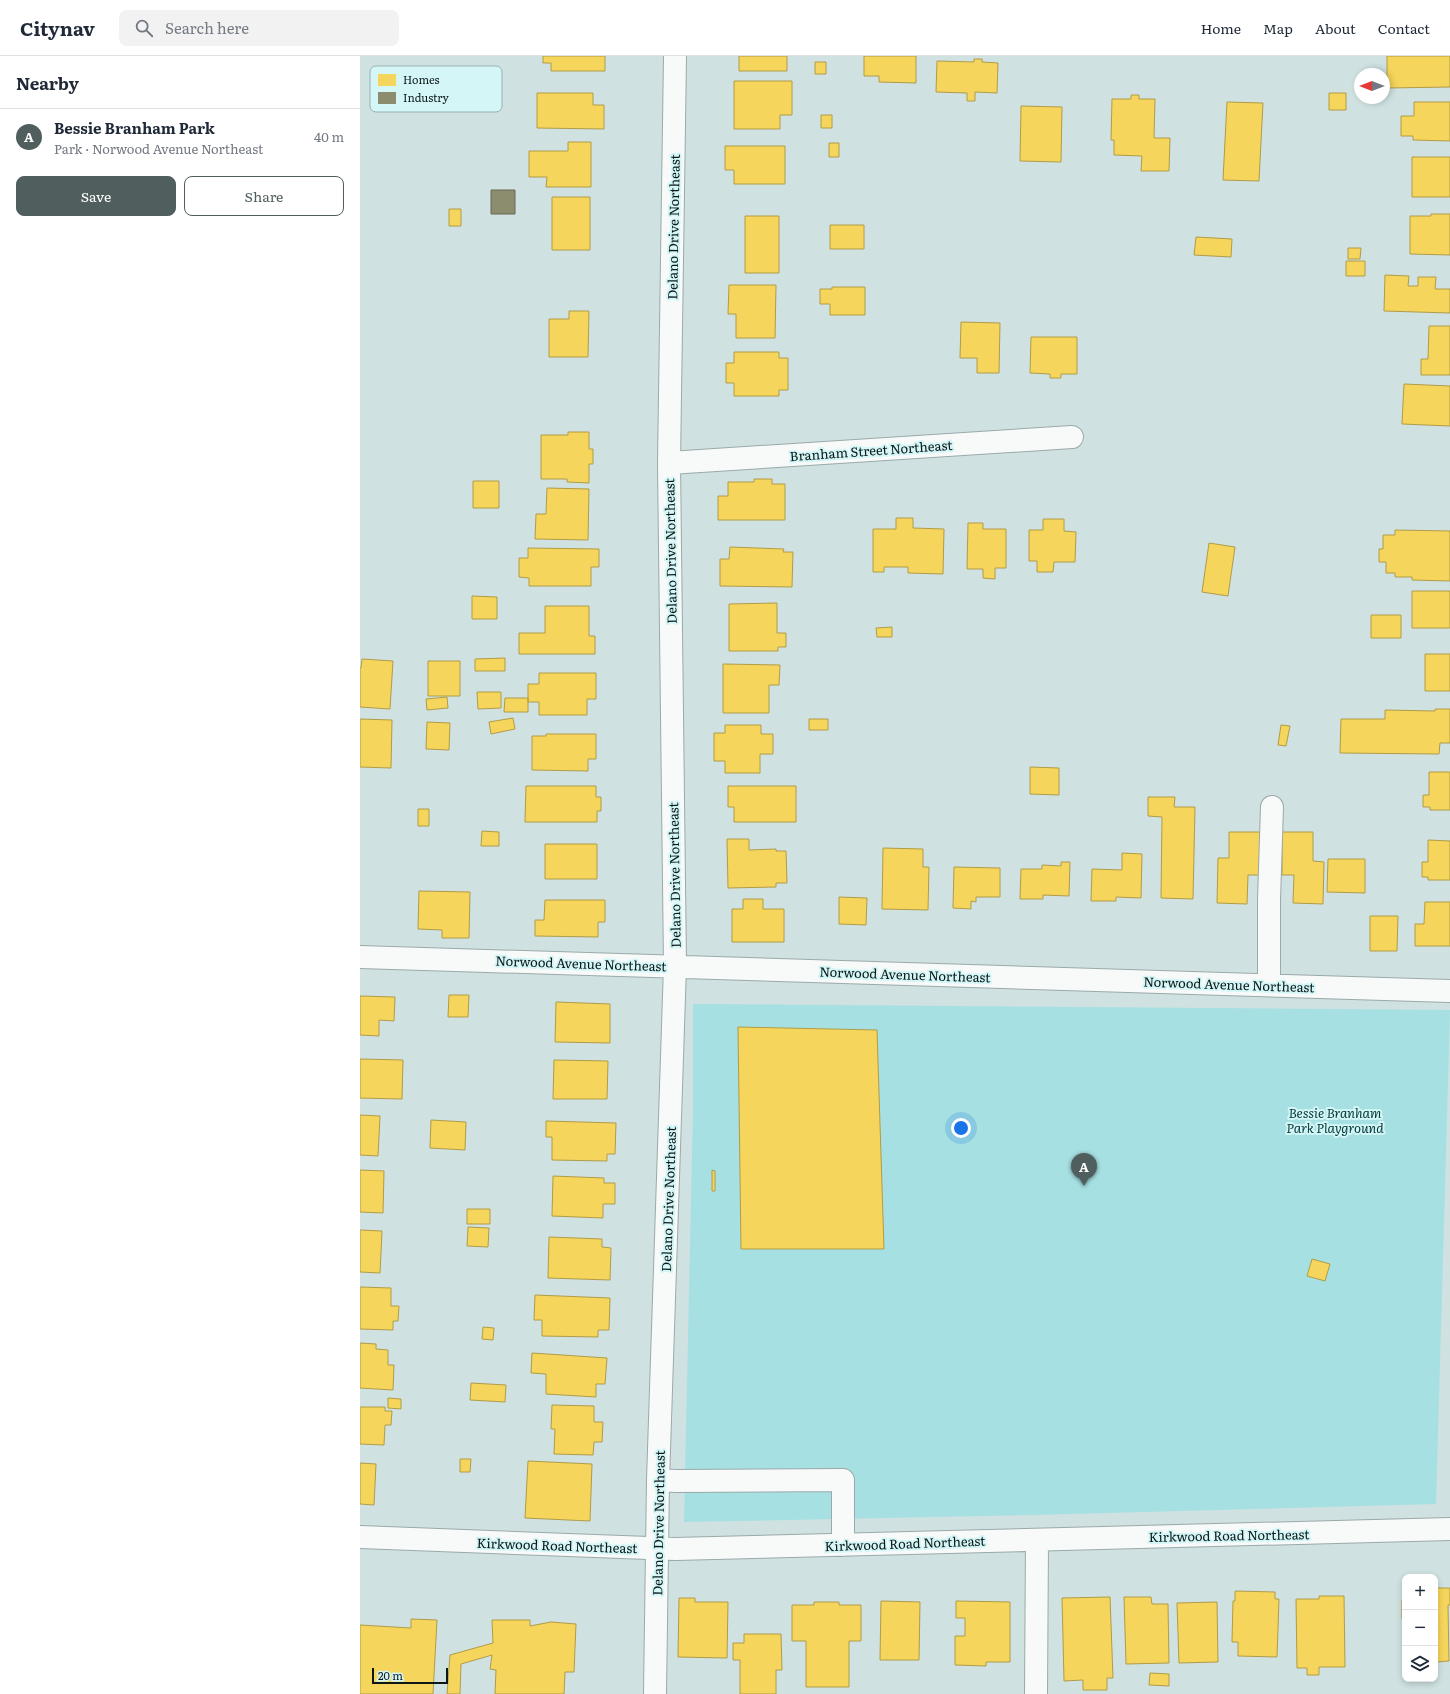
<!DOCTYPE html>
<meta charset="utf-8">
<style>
:root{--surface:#fff;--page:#f2f2f3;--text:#1f2937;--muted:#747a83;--line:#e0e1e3;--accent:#505e5e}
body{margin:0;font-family:Literata,serif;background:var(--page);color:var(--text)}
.controls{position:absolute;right:12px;bottom:12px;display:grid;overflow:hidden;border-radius:8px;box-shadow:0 2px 6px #0003}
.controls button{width:36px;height:36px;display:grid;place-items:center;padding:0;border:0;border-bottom:1px solid var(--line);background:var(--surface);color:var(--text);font:20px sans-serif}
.compass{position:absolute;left:994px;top:12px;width:36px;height:36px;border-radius:50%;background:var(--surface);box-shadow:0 2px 6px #0003;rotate:270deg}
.scale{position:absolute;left:12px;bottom:10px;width:76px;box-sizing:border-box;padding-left:4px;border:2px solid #0c1818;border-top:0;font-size:11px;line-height:14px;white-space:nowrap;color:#0c1818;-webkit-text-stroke:3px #d4f6f6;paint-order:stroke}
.you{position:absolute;left:601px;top:1072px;width:14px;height:14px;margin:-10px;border:3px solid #fff;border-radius:50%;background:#1a73e8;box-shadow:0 0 0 6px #1a73e833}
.badge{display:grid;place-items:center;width:26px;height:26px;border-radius:50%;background:var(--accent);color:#fff;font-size:13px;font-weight:700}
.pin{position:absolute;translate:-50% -33px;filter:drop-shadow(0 1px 2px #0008)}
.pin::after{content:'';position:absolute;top:21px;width:14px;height:12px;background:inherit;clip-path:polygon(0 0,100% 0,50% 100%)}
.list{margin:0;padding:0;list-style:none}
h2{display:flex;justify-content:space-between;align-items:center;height:52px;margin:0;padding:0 16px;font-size:17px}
h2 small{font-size:13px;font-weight:400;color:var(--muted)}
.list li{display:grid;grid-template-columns:26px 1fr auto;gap:12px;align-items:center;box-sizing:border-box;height:56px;padding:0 16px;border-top:1px solid var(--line)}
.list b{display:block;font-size:15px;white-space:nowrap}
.list p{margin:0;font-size:13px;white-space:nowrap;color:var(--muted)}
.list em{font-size:13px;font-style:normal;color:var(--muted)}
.actions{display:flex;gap:8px;padding:12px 16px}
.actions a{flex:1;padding:9px 0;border:1px solid var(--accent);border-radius:8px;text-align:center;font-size:14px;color:var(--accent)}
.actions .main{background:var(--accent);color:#fff}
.icon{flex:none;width:22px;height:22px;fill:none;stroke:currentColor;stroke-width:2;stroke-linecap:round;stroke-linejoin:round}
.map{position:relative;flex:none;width:1090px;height:1638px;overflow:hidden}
header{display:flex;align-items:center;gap:24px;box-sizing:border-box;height:56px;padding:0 20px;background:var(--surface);border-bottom:1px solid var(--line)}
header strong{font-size:19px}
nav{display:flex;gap:22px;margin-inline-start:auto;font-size:14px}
.search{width:280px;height:36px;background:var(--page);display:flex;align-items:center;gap:10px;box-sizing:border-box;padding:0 14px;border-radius:8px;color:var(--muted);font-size:15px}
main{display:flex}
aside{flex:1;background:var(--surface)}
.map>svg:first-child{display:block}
.green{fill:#a6e0e2}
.homes{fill:#f6d55c;stroke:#b09c48}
.industry{fill:#8c8c6e;stroke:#666954}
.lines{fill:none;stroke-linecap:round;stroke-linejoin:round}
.minor-casing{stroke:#9ba9a9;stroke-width:24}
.minor{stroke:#f8fafa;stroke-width:22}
.labels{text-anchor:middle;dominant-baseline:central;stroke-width:4;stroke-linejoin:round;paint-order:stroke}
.street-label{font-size:13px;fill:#0c1818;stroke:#d4f6f6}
.park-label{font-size:13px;font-style:italic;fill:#023738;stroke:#d4f6f6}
.key{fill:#d4f6f6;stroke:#98b3b3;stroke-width:1}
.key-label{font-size:11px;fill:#0c1818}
</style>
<header>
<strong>Citynav</strong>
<div class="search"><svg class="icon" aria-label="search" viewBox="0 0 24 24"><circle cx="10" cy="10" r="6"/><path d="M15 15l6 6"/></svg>Search here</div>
<nav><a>Home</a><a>Map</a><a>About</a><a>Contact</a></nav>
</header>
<main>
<aside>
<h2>Nearby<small></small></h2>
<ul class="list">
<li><span class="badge">A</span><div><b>Bessie Branham Park</b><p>Park · Norwood Avenue Northeast</p></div><em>40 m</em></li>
</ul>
<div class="actions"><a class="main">Save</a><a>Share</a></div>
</aside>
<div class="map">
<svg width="1090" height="1638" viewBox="0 0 1090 1638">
<rect width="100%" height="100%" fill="#cfe1e1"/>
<!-- green -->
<path class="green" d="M 333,948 L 1090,954 L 1076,1448 L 674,1459 L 324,1466 L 333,1054 Z"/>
<!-- homes -->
<path class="homes" d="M 183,0 L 245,0 L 245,15 L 191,15 L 191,7 L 183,7 Z
M 379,0 L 427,0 L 427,15 L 379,15 Z
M 504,0 L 556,0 L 556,27 L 519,26 L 519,20 L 504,20 Z
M 1027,0 L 1090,0 L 1090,31 L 1027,32 Z
M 614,3 L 622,3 L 622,6 L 638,7 L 637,37 L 615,36 L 615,45 L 607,45 L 607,37 L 576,36 L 577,5 L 614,6 Z
M 455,6 L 466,6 L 466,18 L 455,18 Z
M 374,25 L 432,25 L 432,59 L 420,59 L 420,73 L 374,73 Z
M 177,37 L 233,37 L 233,49 L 244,49 L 244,73 L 177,72 Z
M 969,37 L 986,37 L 986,54 L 969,54 Z
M 771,39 L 779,39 L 779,43 L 795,43 L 794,82 L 810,82 L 809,115 L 781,115 L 782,100 L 754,99 L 754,84 L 751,84 L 752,43 L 771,43 Z
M 867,46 L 903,47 L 899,125 L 863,124 Z
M 1054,46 L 1090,46 L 1090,85 L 1053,84 L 1053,80 L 1041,80 L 1041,60 L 1054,60 Z
M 661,50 L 702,51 L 701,106 L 660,105 Z
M 461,59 L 472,59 L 472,72 L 461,72 Z
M 208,86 L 231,86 L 231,131 L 186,131 L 187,121 L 169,121 L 169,95 L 208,95 Z
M 469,87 L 479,87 L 479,101 L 469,101 Z
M 365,90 L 425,90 L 425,128 L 374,128 L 374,114 L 365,114 Z
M 1052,101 L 1090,101 L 1090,141 L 1052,141 Z
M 192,141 L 230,141 L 230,194 L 192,194 Z
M 89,153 L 101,153 L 101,170 L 89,170 Z
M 1071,158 L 1090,158 L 1090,199 L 1050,198 L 1050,160 L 1071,160 Z
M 385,160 L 419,160 L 419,217 L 385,217 Z
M 470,169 L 504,169 L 504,193 L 470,193 Z
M 836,181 L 872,183 L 871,201 L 834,199 Z
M 988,192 L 1001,192 L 1000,203 L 988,203 Z
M 986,205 L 1005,205 L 1005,220 L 986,220 Z
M 1025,219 L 1049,220 L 1048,230 L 1058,230 L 1058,221 L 1076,221 L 1075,233 L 1090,233 L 1090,257 L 1024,255 Z
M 369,229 L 416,229 L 415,282 L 376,282 L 376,258 L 368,258 Z
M 472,231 L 505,231 L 505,259 L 470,259 L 470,248 L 460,248 L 460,233 L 472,233 Z
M 209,255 L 229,255 L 228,301 L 189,301 L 189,263 L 209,263 Z
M 601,266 L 640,267 L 639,317 L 617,317 L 617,302 L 600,302 Z
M 1069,270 L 1090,270 L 1090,319 L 1061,319 L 1061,303 L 1068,303 Z
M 671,281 L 717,281 L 717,318 L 701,318 L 701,322 L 690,322 L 690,318 L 670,317 Z
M 374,296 L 419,296 L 419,302 L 428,302 L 428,334 L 419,334 L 419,340 L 374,340 L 374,327 L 366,327 L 366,307 L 374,307 Z
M 1044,328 L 1090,330 L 1090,370 L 1042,368 Z
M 208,376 L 229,376 L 229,393 L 233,393 L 233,408 L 229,408 L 229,427 L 207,426 L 207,423 L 181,423 L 181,379 L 208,379 Z
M 394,423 L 412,423 L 412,428 L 425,428 L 425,464 L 358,464 L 358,440 L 368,440 L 368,426 L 394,426 Z
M 113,425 L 139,425 L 139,452 L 113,452 Z
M 187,432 L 229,433 L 228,484 L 175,483 L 176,458 L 186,458 Z
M 536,462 L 553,462 L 553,472 L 584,473 L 583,518 L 548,517 L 548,511 L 524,511 L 524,516 L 513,516 L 513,473 L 536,473 Z
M 683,463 L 704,463 L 704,475 L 716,476 L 715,506 L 694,506 L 693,516 L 677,516 L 677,505 L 669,505 L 669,474 L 683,474 Z
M 608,467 L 623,467 L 623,473 L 646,473 L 646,512 L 635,512 L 635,523 L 623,522 L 623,513 L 607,513 Z
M 1035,474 L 1090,475 L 1090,525 L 1052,524 L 1052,521 L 1035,521 L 1035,517 L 1026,517 L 1026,506 L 1019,506 L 1019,493 L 1023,493 L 1023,479 L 1035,479 Z
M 849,487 L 875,491 L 868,540 L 842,536 Z
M 370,491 L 424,493 L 423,496 L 433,496 L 432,531 L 360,530 L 360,503 L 369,503 Z
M 168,492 L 239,493 L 239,511 L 231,511 L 231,530 L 169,530 L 169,522 L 159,521 L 159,502 L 168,502 Z
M 1052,535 L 1090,535 L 1090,572 L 1052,572 Z
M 112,540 L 137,541 L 137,563 L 112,563 Z
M 417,547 L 417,577 L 426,577 L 426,591 L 418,591 L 418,595 L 369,595 L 369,548 Z
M 185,550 L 229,550 L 229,580 L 235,580 L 235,598 L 159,598 L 159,577 L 185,577 Z
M 1011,559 L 1041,559 L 1041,582 L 1011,582 Z
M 532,571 L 532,581 L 517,581 L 516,572 Z
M 1065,598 L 1090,598 L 1090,635 L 1065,635 Z
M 145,602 L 145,615 L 115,615 L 115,603 Z
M 2,603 L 33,605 L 30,653 L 0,651 L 0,612 L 1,612 Z
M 68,605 L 100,605 L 100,640 L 68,640 Z
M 363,608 L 420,609 L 419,629 L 409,629 L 409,657 L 363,657 Z
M 179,617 L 236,617 L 236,643 L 227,643 L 227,659 L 179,659 L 179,646 L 168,646 L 168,628 L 179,628 Z
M 117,636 L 141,636 L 141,652 L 118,653 Z
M 87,641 L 88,652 L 67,654 L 66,643 Z
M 145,642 L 168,642 L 168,656 L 144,656 Z
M 1075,653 L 1090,653 L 1090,687 L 1080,687 L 1079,698 L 980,697 L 981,663 L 1025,663 L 1025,654 L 1075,655 Z
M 153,662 L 155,673 L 131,678 L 129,666 Z
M 0,663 L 32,664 L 31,712 L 0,711 Z
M 449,663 L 468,663 L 468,674 L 449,674 Z
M 67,666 L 90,667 L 89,694 L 66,693 Z
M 365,669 L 401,669 L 401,678 L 413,678 L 413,698 L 400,698 L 400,717 L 365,717 L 365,705 L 354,705 L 354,677 L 365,677 Z
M 921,669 L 930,670 L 926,690 L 918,689 Z
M 186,678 L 236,678 L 236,703 L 228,703 L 228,715 L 172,714 L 172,680 L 186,680 Z
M 670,711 L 699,712 L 699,739 L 670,738 Z
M 1069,716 L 1090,716 L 1090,754 L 1070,754 L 1070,751 L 1063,751 L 1063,739 L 1069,739 Z
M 166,730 L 236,730 L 236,741 L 241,741 L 241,755 L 237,755 L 237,766 L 165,766 Z
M 368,730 L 436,730 L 436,766 L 374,766 L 374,751 L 368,751 Z
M 788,741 L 815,741 L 814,751 L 835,751 L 833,843 L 801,842 L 802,761 L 788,760 Z
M 58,753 L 69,753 L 69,770 L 58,770 Z
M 122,775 L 139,776 L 139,790 L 121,790 Z
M 869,776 L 900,776 L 899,819 L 888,819 L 887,848 L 857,847 L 858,802 L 869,802 Z
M 922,776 L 953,776 L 953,805 L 964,806 L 963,848 L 933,847 L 934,819 L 922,819 Z
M 367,783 L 389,783 L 389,794 L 416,793 L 416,795 L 426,795 L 427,827 L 416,827 L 416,831 L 368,832 Z
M 1068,784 L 1090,785 L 1090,824 L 1068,824 L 1068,821 L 1062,821 L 1062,806 L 1068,806 Z
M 185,788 L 237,788 L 237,823 L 185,823 Z
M 523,792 L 563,793 L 563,811 L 569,811 L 568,854 L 522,853 Z
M 762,797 L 782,798 L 781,842 L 756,841 L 756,845 L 731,845 L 732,813 L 762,814 Z
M 968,803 L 1005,803 L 1005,837 L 967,836 Z
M 701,806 L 710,806 L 709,840 L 683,839 L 683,843 L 660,843 L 661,813 L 682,813 L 682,809 L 701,810 Z
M 594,811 L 640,812 L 640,841 L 616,841 L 616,846 L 611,845 L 611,853 L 593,852 Z
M 59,835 L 110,836 L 109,882 L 82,882 L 82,874 L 58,873 Z
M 479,841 L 507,842 L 506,869 L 479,868 Z
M 383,843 L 403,843 L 403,853 L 424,853 L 424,886 L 372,886 L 372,853 L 383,853 Z
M 185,844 L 245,844 L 245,866 L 238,866 L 238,881 L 175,880 L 175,864 L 184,864 Z
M 1065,846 L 1090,846 L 1090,890 L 1055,890 L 1055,868 L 1064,868 Z
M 1010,860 L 1038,860 L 1037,895 L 1010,895 Z
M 89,939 L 109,939 L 108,961 L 88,961 Z
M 0,940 L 35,941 L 34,965 L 19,964 L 19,980 L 0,979 Z
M 196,946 L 250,948 L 250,987 L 195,986 Z
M 378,971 L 517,974 L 524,1193 L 381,1193 Z
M 0,1003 L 43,1004 L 42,1043 L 0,1042 Z
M 194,1004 L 248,1005 L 247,1043 L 193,1043 Z
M 0,1059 L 20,1060 L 18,1100 L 0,1099 Z
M 71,1064 L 106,1066 L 105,1094 L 70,1092 Z
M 186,1065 L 256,1067 L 255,1098 L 247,1098 L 247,1105 L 192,1104 L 192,1081 L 186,1081 Z
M 0,1114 L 24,1115 L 23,1157 L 0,1156 Z
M 352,1114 L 355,1115 L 355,1135 L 352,1135 Z
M 193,1120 L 244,1122 L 244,1127 L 255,1127 L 255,1148 L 243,1148 L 243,1162 L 192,1160 Z
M 107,1153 L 130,1153 L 130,1168 L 107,1168 Z
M 108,1171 L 129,1172 L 128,1191 L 107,1190 Z
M 0,1174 L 22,1175 L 20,1217 L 0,1216 Z
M 189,1181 L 242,1183 L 242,1191 L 251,1192 L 250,1224 L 188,1222 Z
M 952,1203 L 970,1208 L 965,1225 L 947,1220 Z
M 0,1231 L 31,1232 L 31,1250 L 39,1250 L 38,1265 L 33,1265 L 33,1274 L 0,1273 Z
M 175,1239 L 250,1242 L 249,1274 L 238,1274 L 238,1281 L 182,1280 L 182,1264 L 174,1264 Z
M 123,1271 L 134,1272 L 133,1284 L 122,1283 Z
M 0,1287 L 16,1288 L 16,1293 L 28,1294 L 28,1309 L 34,1309 L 33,1334 L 0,1332 Z
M 172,1297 L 247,1302 L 245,1328 L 236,1328 L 236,1341 L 186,1338 L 186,1318 L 171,1317 Z
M 111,1327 L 146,1329 L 145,1346 L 110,1344 Z
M 28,1342 L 41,1343 L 41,1353 L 28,1352 Z
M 192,1349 L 234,1350 L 234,1366 L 243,1366 L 242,1386 L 234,1386 L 233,1399 L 194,1398 L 195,1373 L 191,1373 Z
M 0,1351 L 25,1351 L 25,1355 L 32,1355 L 31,1369 L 25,1369 L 24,1389 L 0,1388 Z
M 100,1403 L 111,1403 L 110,1416 L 100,1416 Z
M 168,1405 L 232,1408 L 230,1465 L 165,1462 Z
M 0,1407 L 16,1408 L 14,1449 L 0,1448 Z
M 1075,1532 L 1090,1532 L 1090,1549 L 1088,1549 L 1089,1605 L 1075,1606 Z
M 875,1535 L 915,1536 L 915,1543 L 919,1543 L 917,1601 L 878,1600 L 878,1586 L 872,1586 L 873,1545 L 875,1545 Z
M 959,1540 L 984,1540 L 985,1611 L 959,1611 L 959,1619 L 947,1619 L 947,1612 L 937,1612 L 936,1543 L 959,1543 Z
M 750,1541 L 753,1622 L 747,1622 L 747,1634 L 723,1634 L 723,1624 L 704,1625 L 702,1542 Z
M 764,1541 L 791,1541 L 792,1548 L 808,1548 L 809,1607 L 766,1608 Z
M 319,1542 L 335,1542 L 335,1546 L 368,1546 L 367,1602 L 318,1601 Z
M 1042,1544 L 1045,1544 L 1045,1563 L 1042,1563 Z
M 521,1545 L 560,1546 L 559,1604 L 520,1604 Z
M 596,1545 L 650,1546 L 650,1606 L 626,1606 L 626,1610 L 595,1609 L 595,1580 L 605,1580 L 605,1562 L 596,1562 Z
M 454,1546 L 479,1546 L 479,1549 L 501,1549 L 501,1585 L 489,1585 L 489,1631 L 446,1631 L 446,1585 L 432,1585 L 432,1549 L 454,1549 Z
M 857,1546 L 858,1606 L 819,1607 L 817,1547 Z
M 51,1563 L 77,1564 L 73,1638 L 0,1638 L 0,1569 L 51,1572 Z
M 132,1564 L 170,1564 L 170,1570 L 191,1566 L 216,1568 L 214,1616 L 205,1616 L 204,1638 L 135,1638 L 136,1614 L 130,1613 L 132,1599 L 101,1608 L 100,1638 L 87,1638 L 90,1599 L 133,1587 Z
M 384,1578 L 421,1578 L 422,1614 L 416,1614 L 416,1638 L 380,1638 L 380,1604 L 373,1604 L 373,1587 L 384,1587 Z
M 790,1617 L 809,1618 L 809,1630 L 789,1629 Z"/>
<!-- industry -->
<path class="industry" d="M 131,134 L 155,134 L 155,158 L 131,158 Z"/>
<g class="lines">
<defs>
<path id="minor" d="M 309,407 L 712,381
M 0,901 L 1090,935
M 909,929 L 909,844 L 912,751
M 298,1424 L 316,1425 L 483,1424 L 483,1489
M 0,1481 L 315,1493 L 1090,1473
M 295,1638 L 298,1424 L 315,910 L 309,407 L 315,0
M 676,1638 L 677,1484"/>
</defs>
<!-- minor casing -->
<use href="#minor" class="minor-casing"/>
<!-- minor -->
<use href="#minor" class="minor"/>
</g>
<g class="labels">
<!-- street labels -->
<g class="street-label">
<text transform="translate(313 171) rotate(-89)">Delano Drive Northeast</text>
<text transform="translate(511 394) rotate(-4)">Branham Street Northeast</text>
<text transform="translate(310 495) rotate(-91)">Delano Drive Northeast</text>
<text transform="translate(314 819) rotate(-91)">Delano Drive Northeast</text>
<text transform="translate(221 907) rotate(2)">Norwood Avenue Northeast</text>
<text transform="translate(545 918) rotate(2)">Norwood Avenue Northeast</text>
<text transform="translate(869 928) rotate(2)">Norwood Avenue Northeast</text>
<text transform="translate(308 1143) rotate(-88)">Delano Drive Northeast</text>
<text transform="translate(298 1467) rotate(-89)">Delano Drive Northeast</text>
<text transform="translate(869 1479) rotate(-1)">Kirkwood Road Northeast</text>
<text transform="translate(545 1487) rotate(-2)">Kirkwood Road Northeast</text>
<text transform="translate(197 1489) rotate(2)">Kirkwood Road Northeast</text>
</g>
<!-- park labels -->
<g class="park-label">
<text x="975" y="1056">Bessie Branham<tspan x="975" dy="15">Park Playground</tspan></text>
</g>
</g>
<!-- legend -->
<rect x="10" y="10" width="132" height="46" rx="6" class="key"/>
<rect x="18" y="18" width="18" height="12" fill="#f6d55c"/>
<rect x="18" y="36" width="18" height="12" fill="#8c8c6e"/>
<g class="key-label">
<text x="43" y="28">Homes</text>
<text x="43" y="46">Industry</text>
</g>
</svg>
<div class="controls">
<button>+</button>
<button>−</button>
<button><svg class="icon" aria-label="layers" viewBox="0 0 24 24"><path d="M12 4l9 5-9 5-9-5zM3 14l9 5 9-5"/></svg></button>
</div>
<svg class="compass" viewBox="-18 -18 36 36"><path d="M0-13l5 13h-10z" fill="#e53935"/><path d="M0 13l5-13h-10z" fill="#747a83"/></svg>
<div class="scale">20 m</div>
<div class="you"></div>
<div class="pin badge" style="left:724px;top:1130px">A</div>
</div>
</main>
